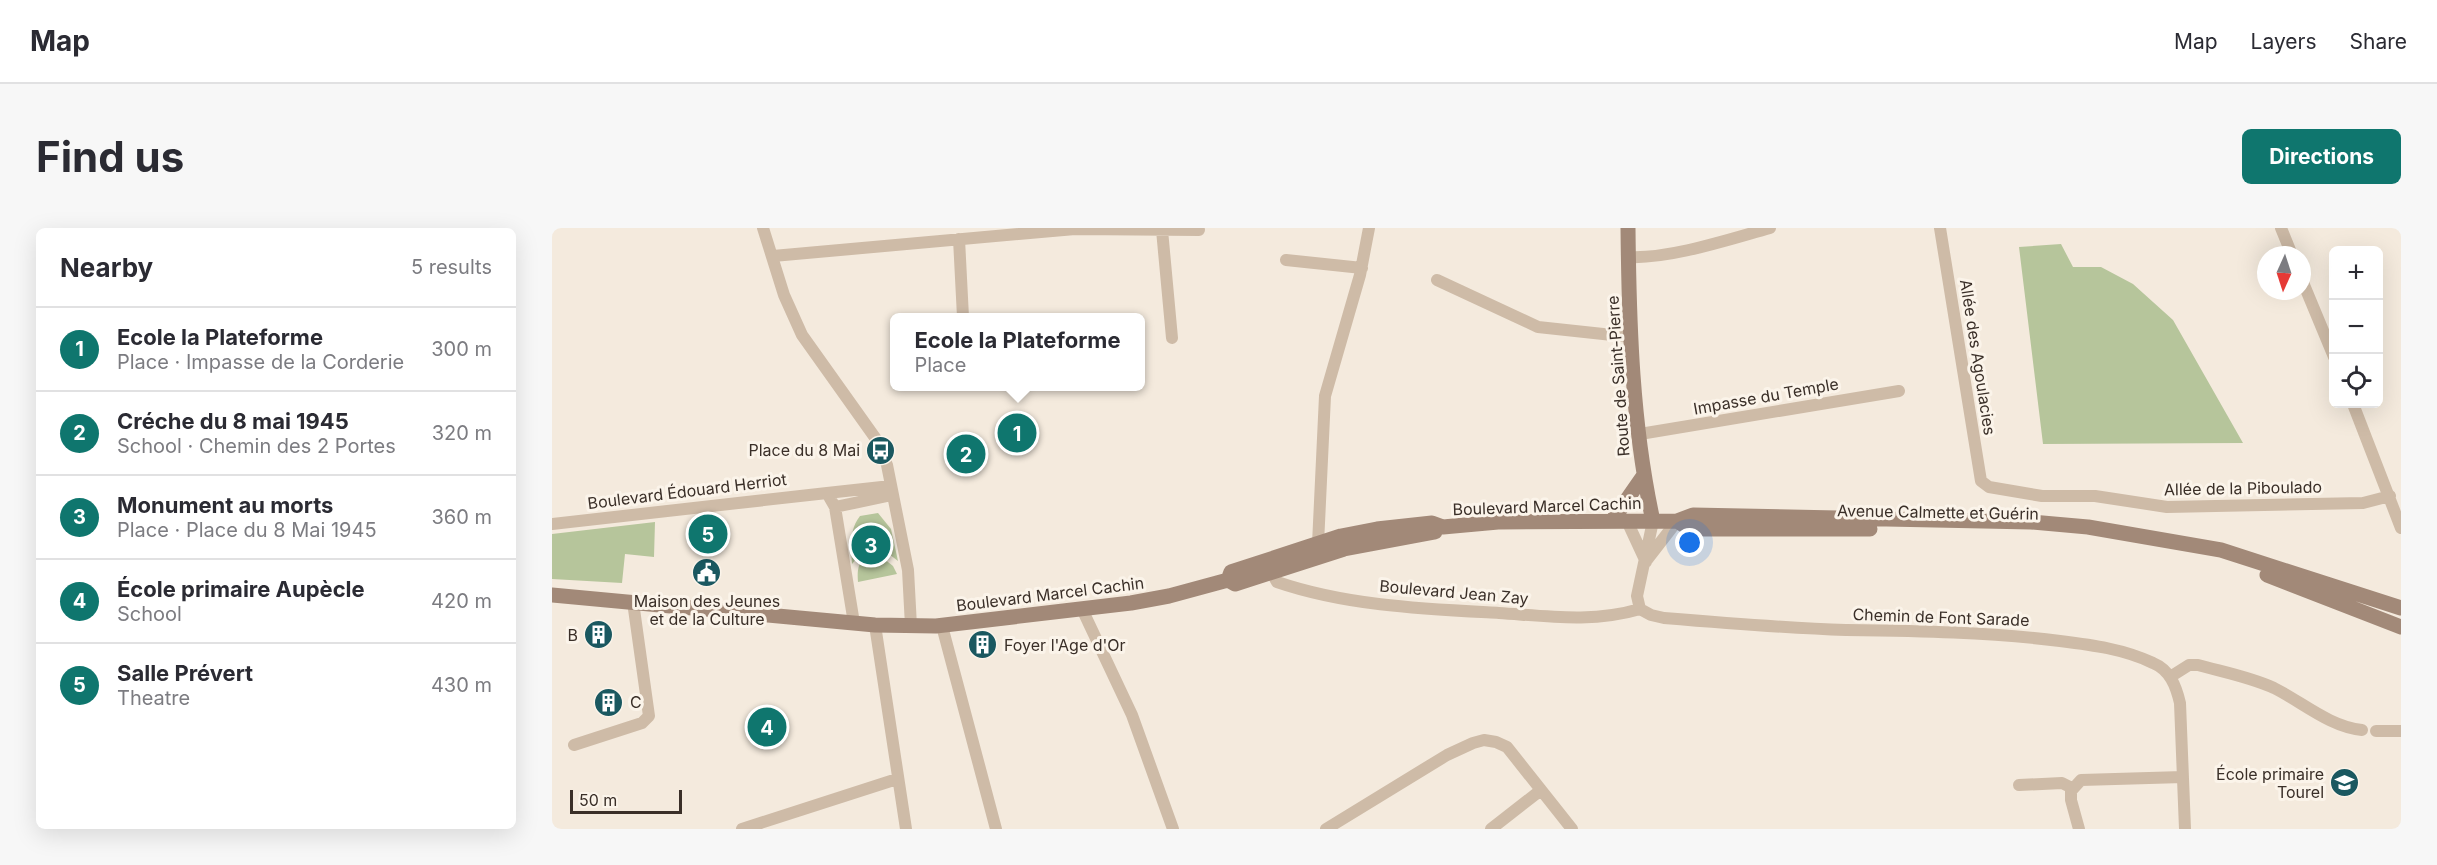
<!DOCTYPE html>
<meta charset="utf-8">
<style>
:root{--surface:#fff;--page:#f7f7f7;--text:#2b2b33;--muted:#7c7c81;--line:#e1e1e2;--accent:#0f766e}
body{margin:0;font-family:Inter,sans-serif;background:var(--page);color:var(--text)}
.controls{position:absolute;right:18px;top:18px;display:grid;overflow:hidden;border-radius:9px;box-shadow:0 6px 24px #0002}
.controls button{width:54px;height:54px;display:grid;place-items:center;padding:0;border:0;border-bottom:2px solid var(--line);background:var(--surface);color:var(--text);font:30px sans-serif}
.compass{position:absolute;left:1705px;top:18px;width:54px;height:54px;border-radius:50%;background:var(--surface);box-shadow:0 6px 24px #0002;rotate:183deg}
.scale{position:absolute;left:18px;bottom:15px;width:112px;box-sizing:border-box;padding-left:6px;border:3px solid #3a2f28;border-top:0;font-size:16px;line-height:21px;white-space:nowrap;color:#3a2f28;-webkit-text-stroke:4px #fbf4ea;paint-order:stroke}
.you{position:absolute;left:1138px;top:315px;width:21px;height:21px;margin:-15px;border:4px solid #fff;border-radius:50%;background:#1a73e8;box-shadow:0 0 0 9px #1a73e833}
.badge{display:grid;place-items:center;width:39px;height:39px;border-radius:50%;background:var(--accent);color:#fff;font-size:20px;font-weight:700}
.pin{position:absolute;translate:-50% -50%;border:3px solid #fff;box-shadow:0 2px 6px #0006}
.popup{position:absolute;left:338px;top:85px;width:255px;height:78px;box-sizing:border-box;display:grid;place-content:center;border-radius:9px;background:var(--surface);filter:drop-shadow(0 2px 4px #0005);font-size:20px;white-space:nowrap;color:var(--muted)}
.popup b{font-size:22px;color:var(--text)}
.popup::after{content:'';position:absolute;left:50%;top:100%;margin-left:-12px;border:12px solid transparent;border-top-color:var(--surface)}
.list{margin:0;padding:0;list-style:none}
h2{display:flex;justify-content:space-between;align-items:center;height:78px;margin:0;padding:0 24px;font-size:26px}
h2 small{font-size:20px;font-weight:400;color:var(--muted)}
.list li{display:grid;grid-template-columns:39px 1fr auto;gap:18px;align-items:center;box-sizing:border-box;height:84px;padding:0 24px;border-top:2px solid var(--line)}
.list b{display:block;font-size:22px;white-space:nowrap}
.list p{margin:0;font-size:20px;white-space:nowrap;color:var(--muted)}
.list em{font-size:20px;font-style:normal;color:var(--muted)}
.icon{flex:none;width:33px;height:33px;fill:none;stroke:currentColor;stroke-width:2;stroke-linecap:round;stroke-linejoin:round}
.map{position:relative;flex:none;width:1849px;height:601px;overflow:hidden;border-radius:9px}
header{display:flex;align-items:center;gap:36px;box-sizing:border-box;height:84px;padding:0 30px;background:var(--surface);border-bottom:2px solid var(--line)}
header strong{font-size:28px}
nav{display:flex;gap:33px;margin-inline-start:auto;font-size:21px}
.intro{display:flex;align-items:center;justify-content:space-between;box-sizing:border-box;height:144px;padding:0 36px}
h1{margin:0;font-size:42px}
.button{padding:15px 27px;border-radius:9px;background:var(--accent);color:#fff;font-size:21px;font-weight:700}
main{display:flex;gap:36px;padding:0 36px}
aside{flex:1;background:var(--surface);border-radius:9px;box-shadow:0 6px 24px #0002}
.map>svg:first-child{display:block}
.green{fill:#b6c59b}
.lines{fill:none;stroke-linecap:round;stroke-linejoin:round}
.minor{stroke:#cebba7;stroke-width:12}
.secondary{stroke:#a28978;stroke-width:15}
.labels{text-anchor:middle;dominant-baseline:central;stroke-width:6;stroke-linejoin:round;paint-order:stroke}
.street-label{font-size:16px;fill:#3a2f28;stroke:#fbf4ea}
.poi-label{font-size:16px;fill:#3a2f28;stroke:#fbf4ea;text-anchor:end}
</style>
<header>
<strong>Map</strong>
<nav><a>Map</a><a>Layers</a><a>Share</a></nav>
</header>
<div class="intro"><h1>Find us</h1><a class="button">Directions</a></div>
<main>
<aside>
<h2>Nearby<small>5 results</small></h2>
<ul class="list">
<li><span class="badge">1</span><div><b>Ecole la Plateforme</b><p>Place · Impasse de la Corderie</p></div><em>300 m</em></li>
<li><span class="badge">2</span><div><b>Créche du 8 mai 1945</b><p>School · Chemin des 2 Portes</p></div><em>320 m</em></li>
<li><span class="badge">3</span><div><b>Monument au morts</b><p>Place · Place du 8 Mai 1945</p></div><em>360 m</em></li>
<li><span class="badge">4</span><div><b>École primaire Aupècle</b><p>School</p></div><em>420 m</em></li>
<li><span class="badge">5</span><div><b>Salle Prévert</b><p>Theatre</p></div><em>430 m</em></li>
</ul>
</aside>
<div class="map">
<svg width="1849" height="601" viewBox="0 0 1849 601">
<rect width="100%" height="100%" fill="#f4eadd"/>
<!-- green -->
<path class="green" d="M 1509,16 L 1521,39 L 1549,39 L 1581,56 L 1621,92 L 1691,215 L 1491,216 L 1467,19 Z
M 326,285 L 339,301 L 346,333 L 329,320 L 326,303 L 308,307 L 311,323 L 300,336 C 299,319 297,302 308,288 Z
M 103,294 L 102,329 L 73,326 L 70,355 L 0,351 L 0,306 Z
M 326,326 L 341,338 L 345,346 L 306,354 C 305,343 306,335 314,327 Z"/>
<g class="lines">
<!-- minor -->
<path class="minor" d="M 211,0 L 232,67 L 250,107 L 324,211 L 335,237 L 356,342 L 359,398
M 1388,0 L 1429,253 L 1437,259 L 1490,268 L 1543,268 L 1615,279 L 1811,275 L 1838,268
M 1729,0 L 1740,27
M 610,2 L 620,110
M 407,11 L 411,89
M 221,28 L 523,1 L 647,2
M 1077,29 C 1118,31 1178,11 1218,0
M 734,32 L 810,40
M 885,52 L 986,99 L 1079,109
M 1750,52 L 1782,129
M 1801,176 L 1849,300
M 1088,206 L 1347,163
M 275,265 L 339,258
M 283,279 L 340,267
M 1075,293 L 1094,334
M 0,296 L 275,265 L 283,279 L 302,395
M 766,316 L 773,168 L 808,47 L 817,0
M 1094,333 L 1125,293
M 720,345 L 725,354 C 795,378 873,381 947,385 C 994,388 1041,395 1088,381
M 1088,381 L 1099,387 L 1112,390 C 1172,395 1233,400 1294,402 C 1366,403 1437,404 1508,413 C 1540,417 1572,421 1601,435 C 1618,442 1624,458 1628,475 L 1633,601
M 1088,381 L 1085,368 L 1101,293
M 531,383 L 580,487 L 621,601
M 323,397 L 354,601
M 390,398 L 444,601
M 1618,449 L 1637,437 L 1646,437 C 1671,444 1698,449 1722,460 C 1750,474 1778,499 1810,502
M 1824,503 L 1849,503
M 22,517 L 90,495 L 97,488 L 81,374
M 1467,557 L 1510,555 L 1520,560
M 190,601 L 345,551
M 774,601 L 895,527 L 921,515 L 932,512 L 944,514 L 955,519 L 1020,601
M 939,601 L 989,562
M 1527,601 L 1519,572 L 1519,563 L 1529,552 L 1631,549"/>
<!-- secondary -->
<path class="secondary" d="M 1076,0 C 1077,98 1080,197 1101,293
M 1060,293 L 1092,247
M 1125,293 L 1136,300 L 1143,301 L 1318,301
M 1715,347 L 1849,399
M 676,352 L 679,344 L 789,308 L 825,301 L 880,295 L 891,299 L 946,294 L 1125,293 L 1141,287 L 1479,294 L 1536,299 L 1669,322 L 1849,380
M 0,367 L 323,397 L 384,398 L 579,375 L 617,368 L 676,352 L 683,356 L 792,321 L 883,304"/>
</g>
<!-- icons -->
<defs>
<symbol id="bus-disc" viewBox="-11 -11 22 22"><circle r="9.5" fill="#1a5860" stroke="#fbf4ea"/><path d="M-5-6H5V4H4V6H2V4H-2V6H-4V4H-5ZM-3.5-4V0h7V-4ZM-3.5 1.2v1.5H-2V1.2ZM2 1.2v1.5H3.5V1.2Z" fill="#fff"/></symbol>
<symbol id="civic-disc" viewBox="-11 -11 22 22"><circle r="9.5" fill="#1a5860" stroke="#fbf4ea"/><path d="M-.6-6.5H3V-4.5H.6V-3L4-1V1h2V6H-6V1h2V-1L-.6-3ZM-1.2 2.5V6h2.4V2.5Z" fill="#fff"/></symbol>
<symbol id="building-disc" viewBox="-11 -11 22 22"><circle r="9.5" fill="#1a5860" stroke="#fbf4ea"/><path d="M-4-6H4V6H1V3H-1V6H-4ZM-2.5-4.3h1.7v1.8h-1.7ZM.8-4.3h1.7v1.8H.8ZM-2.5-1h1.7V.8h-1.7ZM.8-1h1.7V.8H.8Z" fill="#fff"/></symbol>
<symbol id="school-disc" viewBox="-11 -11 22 22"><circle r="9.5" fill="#1a5860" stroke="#fbf4ea"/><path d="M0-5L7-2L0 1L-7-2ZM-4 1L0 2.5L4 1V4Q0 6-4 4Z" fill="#fff"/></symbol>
</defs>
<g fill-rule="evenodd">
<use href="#bus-disc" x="312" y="206" width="33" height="33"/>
<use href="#civic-disc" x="138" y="328" width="33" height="33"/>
<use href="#building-disc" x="30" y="390" width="33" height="33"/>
<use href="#building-disc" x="414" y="400" width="33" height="33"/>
<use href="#building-disc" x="40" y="458" width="33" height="33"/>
<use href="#school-disc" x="1776" y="538" width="33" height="33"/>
</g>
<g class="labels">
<!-- street labels -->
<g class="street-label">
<text transform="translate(1426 129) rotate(81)">Allée des Agoulacies</text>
<text transform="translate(1066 148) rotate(-94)">Route de Saint-Pierre</text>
<text transform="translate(1214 168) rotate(-10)">Impasse du Temple</text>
<text transform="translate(1691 260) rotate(-1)">Allée de la Piboulado</text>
<text transform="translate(135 263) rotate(-7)">Boulevard Édouard Herriot</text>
<text transform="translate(995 278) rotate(-2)">Boulevard Marcel Cachin</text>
<text transform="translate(1386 284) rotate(1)">Avenue Calmette et Guérin</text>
<text transform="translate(902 364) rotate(5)">Boulevard Jean Zay</text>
<text transform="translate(498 366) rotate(-7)">Boulevard Marcel Cachin</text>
<text transform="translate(1389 389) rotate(2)">Chemin de Font Sarade</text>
</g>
<!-- poi labels -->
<g class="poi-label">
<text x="308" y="222">Place du 8 Mai</text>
<text x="155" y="373" text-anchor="middle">Maison des Jeunes<tspan x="155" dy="18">et de la Culture</tspan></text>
<text x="26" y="407">B</text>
<text x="452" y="417" text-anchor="start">Foyer l'Age d'Or</text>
<text x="78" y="474" text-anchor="start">C</text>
<text x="1772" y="546">École primaire<tspan x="1772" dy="18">Tourel</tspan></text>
</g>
</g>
</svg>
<div class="controls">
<button>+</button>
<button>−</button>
<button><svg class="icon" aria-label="locate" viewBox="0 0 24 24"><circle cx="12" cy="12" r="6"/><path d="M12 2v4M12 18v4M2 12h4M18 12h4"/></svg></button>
</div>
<svg class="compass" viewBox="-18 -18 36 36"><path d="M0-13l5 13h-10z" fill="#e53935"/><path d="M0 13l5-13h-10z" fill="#7c7c81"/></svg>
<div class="scale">50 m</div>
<div class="you"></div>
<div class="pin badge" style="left:465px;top:205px">1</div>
<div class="popup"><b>Ecole la Plateforme</b>Place</div>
<div class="pin badge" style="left:414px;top:226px">2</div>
<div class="pin badge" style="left:319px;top:317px">3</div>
<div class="pin badge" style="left:215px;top:499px">4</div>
<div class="pin badge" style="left:156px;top:306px">5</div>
</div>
</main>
